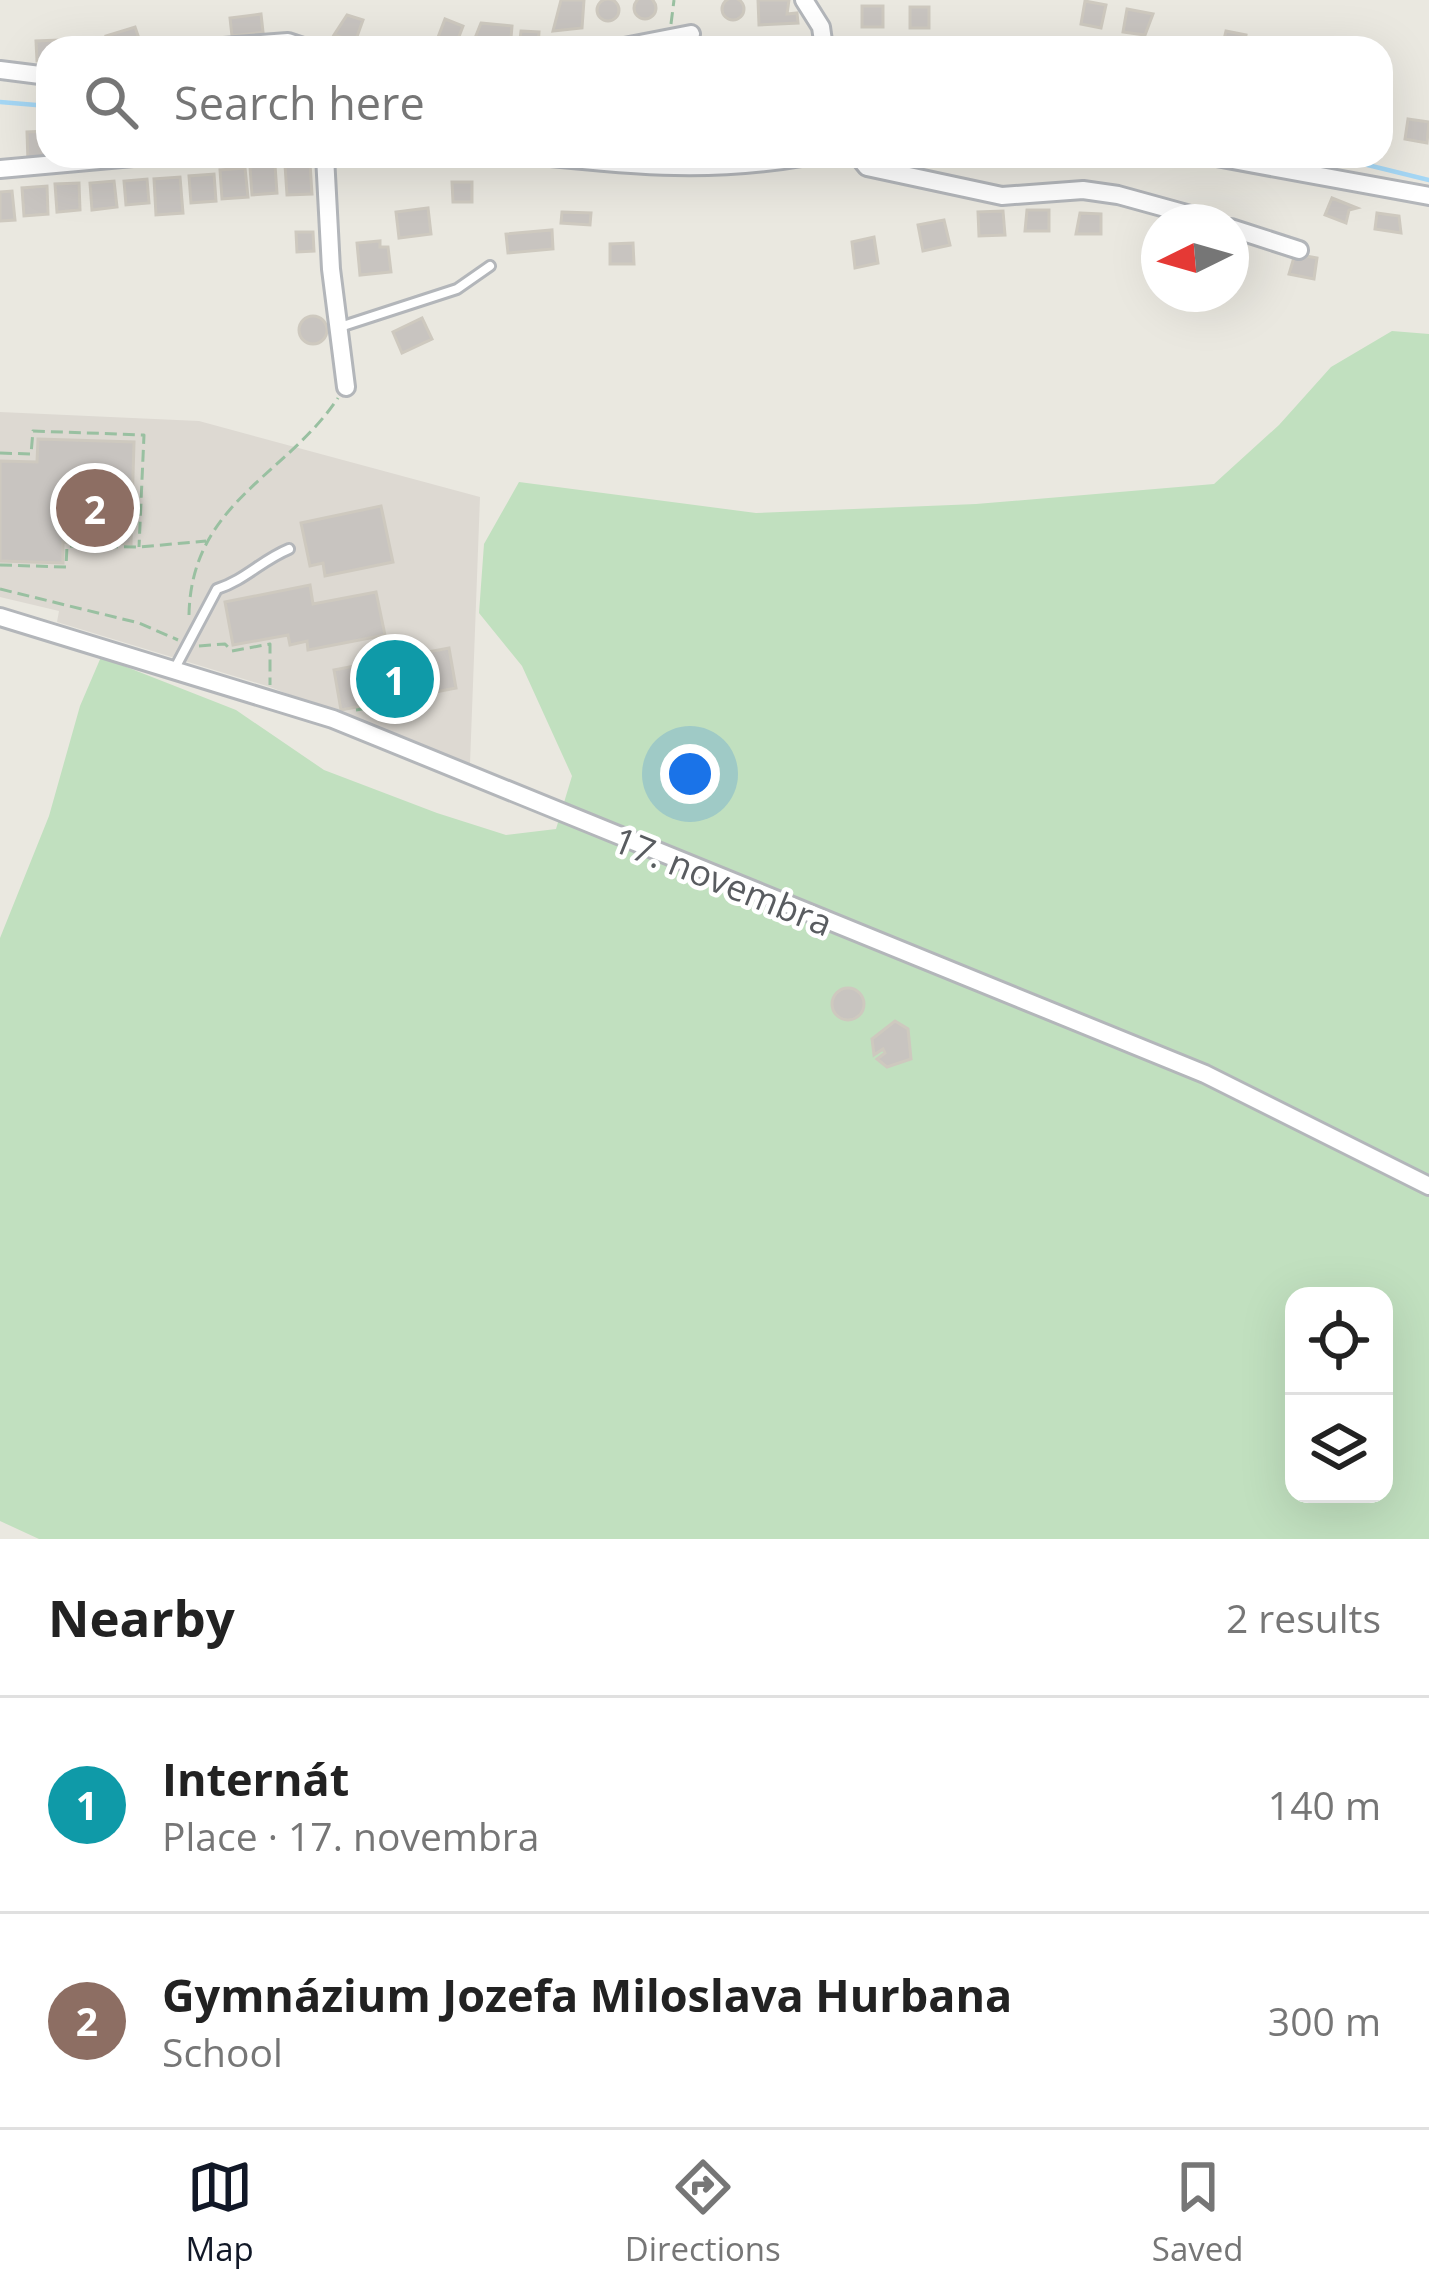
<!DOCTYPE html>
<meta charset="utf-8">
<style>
:root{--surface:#fff;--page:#f6f6f6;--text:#222;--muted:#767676;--line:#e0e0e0;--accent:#111827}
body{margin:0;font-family:"Open Sans",sans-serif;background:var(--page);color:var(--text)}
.controls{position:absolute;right:36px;bottom:36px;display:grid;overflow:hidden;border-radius:24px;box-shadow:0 12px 48px #0002}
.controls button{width:108px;height:108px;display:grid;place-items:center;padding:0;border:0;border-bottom:3px solid var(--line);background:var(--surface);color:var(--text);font:60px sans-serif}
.compass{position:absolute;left:1141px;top:204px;width:108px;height:108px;border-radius:50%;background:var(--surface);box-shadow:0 12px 48px #0002;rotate:265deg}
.you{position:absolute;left:690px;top:774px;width:42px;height:42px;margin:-30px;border:9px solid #fff;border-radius:50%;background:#1a73e8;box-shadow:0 0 0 18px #1a73e833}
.badge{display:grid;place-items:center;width:78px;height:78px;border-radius:50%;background:var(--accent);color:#fff;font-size:39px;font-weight:700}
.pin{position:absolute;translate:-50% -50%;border:6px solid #fff;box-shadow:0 3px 12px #0006}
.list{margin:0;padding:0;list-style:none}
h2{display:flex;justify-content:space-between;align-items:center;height:156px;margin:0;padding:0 48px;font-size:51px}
h2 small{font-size:39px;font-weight:400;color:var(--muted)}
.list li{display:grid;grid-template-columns:78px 1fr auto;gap:36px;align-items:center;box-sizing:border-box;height:216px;padding:0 48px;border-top:3px solid var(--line)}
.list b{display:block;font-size:45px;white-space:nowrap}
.list p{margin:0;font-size:39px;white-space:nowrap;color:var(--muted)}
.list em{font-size:39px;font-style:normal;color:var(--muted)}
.icon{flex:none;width:66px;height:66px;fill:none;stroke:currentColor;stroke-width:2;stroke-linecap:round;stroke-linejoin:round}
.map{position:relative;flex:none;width:1429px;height:1539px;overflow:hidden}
.search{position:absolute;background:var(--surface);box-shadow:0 12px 48px #0002;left:36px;right:36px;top:36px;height:132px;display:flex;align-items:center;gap:30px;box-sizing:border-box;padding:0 42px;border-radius:36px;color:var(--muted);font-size:45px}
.sheet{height:588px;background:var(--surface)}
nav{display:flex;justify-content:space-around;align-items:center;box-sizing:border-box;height:168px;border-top:3px solid var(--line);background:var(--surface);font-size:33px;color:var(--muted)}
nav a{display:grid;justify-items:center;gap:6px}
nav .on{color:var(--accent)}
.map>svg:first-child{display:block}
.education{fill:#ddd9d2}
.green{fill:#c1e0bf;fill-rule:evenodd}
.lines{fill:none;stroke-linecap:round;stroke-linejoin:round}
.stream{stroke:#a5d7f5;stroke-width:4.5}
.building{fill:#c8c4c0;stroke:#cec9bf;stroke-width:3}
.service-casing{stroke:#b3b6ba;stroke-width:14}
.minor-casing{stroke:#b3b6ba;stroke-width:22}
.path{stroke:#99c0a1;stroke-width:3;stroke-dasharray:12 6;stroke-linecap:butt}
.service{stroke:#fff;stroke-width:8}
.minor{stroke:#fff;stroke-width:16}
.labels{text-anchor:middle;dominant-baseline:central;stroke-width:9;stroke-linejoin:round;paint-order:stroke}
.street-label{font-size:36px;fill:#595c60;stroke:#fff}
</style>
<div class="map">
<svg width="1429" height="1539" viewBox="0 0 1429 1539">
<rect width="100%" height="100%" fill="#eae8e0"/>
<!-- education -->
<path class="education" d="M 0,412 L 199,421 L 480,497 L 470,764 L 270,687 L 57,622 L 59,611 L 0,597 Z"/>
<!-- green -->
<path class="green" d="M 1392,331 L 1429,334 L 1429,1539 L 39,1539 L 0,1521 L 0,938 L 49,816 L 80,706 L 101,657 L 236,710 L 324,770 L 437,813 L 506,835 L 556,829 L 572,776 L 522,666 L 479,613 L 484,544 L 519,482 L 756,513 L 976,504 L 1214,484 L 1279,425 L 1331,367 ZM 1294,1296 L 1384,1296 L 1384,1494 L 1294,1494 Z"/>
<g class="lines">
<!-- stream -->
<path class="stream" d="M 0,102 L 48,106
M 1331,156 L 1429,180"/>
</g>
<!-- building -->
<path class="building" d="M634 8a11 11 0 1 1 22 0a11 11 0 1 1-22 0Z
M722 9a11 11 0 1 1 22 0a11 11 0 1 1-22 0Z
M597 10a11 11 0 1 1 22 0a11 11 0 1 1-22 0Z
M 561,0 L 584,0 L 582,28 L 553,31 Z
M 758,0 L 789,0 L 787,14 L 797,13 L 798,23 L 759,25 Z
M 1085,1 L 1106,5 L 1101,28 L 1081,24 Z
M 862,6 L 883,6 L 883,27 L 862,27 Z
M 910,7 L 929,7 L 929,28 L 910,28 Z
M 1127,9 L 1153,14 L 1145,35 L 1123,32 Z
M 261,14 L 263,32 L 232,36 L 230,18 Z
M 347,15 L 363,20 L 355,42 L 334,35 Z
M 445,19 L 463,26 L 455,47 L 437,40 Z
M 481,23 L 512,26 L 511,38 L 501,38 L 497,48 L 471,48 Z
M 135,27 L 142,47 L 110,48 L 106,36 Z
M 521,31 L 539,32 L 538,48 L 519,48 Z
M 1226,31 L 1246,35 L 1244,48 L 1222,48 Z
M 59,40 L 59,48 L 48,48 L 48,61 L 37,61 L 36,41 Z
M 1408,119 L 1429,122 L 1427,143 L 1405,139 Z
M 48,131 L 48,156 L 53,156 L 28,162 L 27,132 Z
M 310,163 L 312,194 L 287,195 L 285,165 Z
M 275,165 L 277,193 L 252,195 L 250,167 Z
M 245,168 L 248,197 L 222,199 L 220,170 Z
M 214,174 L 216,201 L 191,203 L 189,176 Z
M 180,177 L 183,213 L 156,215 L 154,179 Z
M 147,179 L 149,203 L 126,205 L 124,181 Z
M 114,181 L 117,207 L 92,210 L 90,183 Z
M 452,182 L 472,182 L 472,202 L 453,202 Z
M 79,183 L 80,210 L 57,212 L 55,184 Z
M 47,186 L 48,214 L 24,216 L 22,188 Z
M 12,191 L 15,220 L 0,221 L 0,192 Z
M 1332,198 L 1357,208 L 1349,210 L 1346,223 L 1325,215 Z
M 428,208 L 431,234 L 399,238 L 396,212 Z
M 1027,210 L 1049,210 L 1049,231 L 1025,231 Z
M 1003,211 L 1005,235 L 979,236 L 978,212 Z
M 562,212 L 591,213 L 590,225 L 561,223 Z
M 1080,213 L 1101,214 L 1101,234 L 1076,234 Z
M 1377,213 L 1399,216 L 1401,233 L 1375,229 Z
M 944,220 L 950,245 L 923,251 L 918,225 Z
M 552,230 L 553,249 L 508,253 L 506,234 Z
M 296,232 L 313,232 L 314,251 L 297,252 Z
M 874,237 L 878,263 L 855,268 L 852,242 Z
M 380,241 L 380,247 L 388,247 L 391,272 L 360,275 L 357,243 Z
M 633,243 L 634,264 L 610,264 L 610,244 Z
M 1295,254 L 1317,258 L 1314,279 L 1289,274 Z
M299 330a14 14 0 1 1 28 0a14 14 0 1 1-28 0Z
M 422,318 L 432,339 L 402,353 L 393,332 Z
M 38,439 L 134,442 L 131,544 L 63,542 L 63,563 L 0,561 L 0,461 L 37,462 Z
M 381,506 L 393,562 L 325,576 L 323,563 L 310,566 L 301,523 Z
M 310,585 L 313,604 L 376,592 L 385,635 L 308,650 L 307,641 L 290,645 L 288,635 L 233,645 L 225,602 Z
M 449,648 L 456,688 L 341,710 L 334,670 Z
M832 1004a16 16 0 1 1 32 0a16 16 0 1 1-32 0Z
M 895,1021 L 908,1029 L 911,1059 L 887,1067 L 877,1059 L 885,1053 L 883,1049 L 874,1055 L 872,1039 Z"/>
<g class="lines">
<defs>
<path id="service" d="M 340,327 L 457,289 L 490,266
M 175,668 L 217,589 C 245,580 262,560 289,549"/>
<path id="minor" d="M 804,0 L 821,27 L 824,48
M 210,48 L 288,42 L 306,48
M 619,48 L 691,34
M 0,70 L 48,76
M 325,156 L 331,269 L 346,387
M 541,156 C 638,166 712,173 808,156
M 858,156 L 867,167 L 1002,196 L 1083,190 L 1118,195 L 1216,222
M 1211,156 L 1429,196
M 0,169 L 144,156
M 1231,228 L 1299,250
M 0,617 L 333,719 L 1205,1074 L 1429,1186"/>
</defs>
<!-- service casing -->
<use href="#service" class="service-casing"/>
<!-- minor casing -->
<use href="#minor" class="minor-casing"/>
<!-- path -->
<path class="path" d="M 671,24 L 674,0
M 0,453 L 31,454 L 33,431 L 144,435 L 139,547
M 0,565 L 66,567 L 67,546 L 139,547 L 206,541
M 0,589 L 139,623 L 178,640
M 189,615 C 191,503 286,476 338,398
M 199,646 L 225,644 L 232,651 L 270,644 L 270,685
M 356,710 L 405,702"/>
<!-- service -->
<use href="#service" class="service"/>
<!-- minor -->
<use href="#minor" class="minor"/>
</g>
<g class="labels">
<!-- street labels -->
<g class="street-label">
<text transform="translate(723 881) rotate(22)">17. novembra</text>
</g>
</g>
</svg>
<div class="controls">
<button><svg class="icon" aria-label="locate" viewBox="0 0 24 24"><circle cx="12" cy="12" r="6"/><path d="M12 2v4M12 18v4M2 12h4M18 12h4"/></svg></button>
<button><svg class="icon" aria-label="layers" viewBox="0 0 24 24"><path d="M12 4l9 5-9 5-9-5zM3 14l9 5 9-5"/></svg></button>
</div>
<svg class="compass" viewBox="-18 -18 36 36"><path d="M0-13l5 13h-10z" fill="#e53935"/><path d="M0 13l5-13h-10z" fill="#767676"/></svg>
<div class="you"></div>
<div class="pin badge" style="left:395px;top:679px;background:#0f9aa8">1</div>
<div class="pin badge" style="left:95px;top:508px;background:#8d6e63">2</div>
<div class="search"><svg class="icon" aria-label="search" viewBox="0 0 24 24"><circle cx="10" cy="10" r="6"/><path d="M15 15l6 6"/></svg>Search here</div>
</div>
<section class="sheet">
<h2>Nearby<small>2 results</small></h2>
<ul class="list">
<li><span class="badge" style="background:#0f9aa8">1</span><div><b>Internát</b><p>Place · 17. novembra</p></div><em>140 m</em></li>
<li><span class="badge" style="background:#8d6e63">2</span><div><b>Gymnázium Jozefa Miloslava Hurbana</b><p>School</p></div><em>300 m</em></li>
</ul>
</section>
<nav>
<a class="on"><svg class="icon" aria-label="map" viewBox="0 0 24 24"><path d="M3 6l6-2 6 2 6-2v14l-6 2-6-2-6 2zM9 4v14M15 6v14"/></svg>Map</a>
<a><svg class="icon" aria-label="directions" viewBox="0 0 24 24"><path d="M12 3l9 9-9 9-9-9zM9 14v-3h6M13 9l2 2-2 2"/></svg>Directions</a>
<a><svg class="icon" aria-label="saved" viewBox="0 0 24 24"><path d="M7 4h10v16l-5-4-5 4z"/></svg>Saved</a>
</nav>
